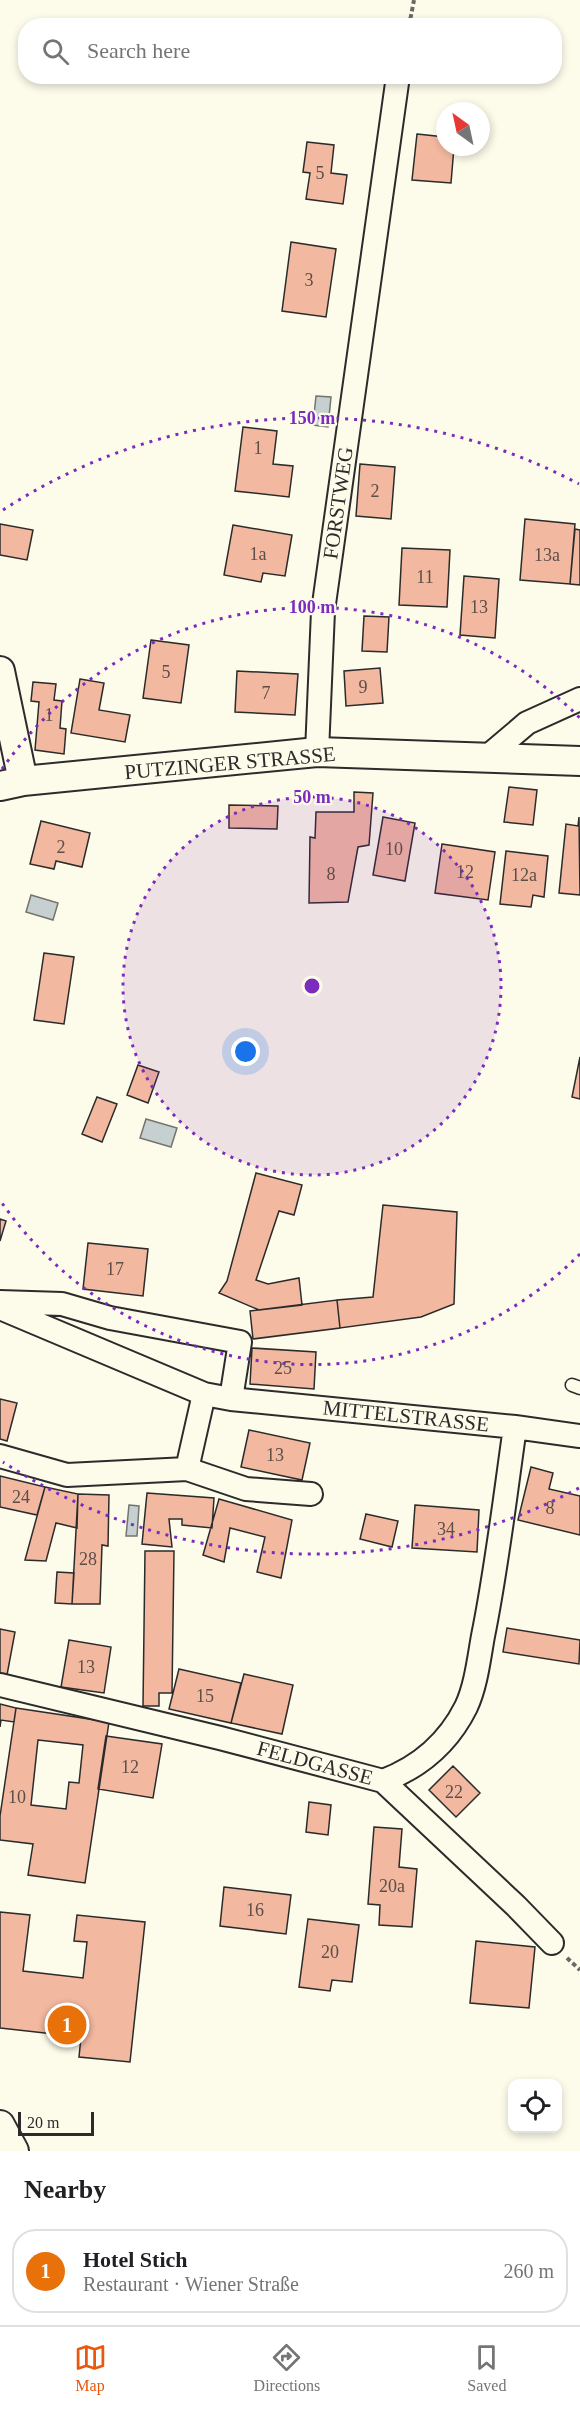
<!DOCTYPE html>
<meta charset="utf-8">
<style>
:root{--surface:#fff;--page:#f6f6f6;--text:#202124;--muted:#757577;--line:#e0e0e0;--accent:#ea580c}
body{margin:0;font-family:"Times New Roman",serif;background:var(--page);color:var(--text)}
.controls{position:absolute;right:18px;bottom:18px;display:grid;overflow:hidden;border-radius:12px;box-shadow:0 3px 9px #0003}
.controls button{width:54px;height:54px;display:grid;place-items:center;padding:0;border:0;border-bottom:2px solid var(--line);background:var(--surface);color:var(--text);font:30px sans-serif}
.compass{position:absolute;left:436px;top:102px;width:54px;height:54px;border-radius:50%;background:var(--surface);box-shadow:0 3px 9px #0003;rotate:327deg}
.scale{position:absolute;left:18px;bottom:15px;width:76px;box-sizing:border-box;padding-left:6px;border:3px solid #2b2b2b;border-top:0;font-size:16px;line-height:21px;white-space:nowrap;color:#2b2b2b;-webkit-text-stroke:4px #fdfbea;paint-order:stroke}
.you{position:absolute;left:246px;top:1052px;width:21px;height:21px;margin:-15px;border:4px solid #fff;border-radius:50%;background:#1a73e8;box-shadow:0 0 0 9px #1a73e833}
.badge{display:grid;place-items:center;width:39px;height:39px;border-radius:50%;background:var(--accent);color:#fff;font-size:20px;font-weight:700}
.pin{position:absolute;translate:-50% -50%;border:3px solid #fff;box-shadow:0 2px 6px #0006}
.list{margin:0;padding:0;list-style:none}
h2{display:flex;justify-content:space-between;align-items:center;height:78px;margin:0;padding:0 24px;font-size:26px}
h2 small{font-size:20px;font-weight:400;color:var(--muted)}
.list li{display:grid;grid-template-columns:39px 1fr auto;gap:18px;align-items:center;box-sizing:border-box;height:84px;margin:0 12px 12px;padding:0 12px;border:2px solid var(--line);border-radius:24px}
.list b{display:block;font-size:22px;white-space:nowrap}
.list p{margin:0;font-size:20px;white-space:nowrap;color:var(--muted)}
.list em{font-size:20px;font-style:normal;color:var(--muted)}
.icon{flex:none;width:33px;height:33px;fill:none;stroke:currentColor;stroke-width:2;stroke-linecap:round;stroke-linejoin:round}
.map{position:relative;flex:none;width:580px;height:2151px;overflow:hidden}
.search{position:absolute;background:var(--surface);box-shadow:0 3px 9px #0003;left:18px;right:18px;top:18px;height:66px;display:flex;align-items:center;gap:15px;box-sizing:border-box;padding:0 21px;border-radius:24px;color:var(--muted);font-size:22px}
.sheet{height:174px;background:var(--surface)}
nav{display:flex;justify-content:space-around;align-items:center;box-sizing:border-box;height:84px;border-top:2px solid var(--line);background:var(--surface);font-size:16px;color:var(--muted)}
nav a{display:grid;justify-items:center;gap:3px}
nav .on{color:var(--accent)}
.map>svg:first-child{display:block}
.water{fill:#c7d0d0;stroke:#74746e;stroke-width:1.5}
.building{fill:#f2b8a0;stroke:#2b2b2b;stroke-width:1.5;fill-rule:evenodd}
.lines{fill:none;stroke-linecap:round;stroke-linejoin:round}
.service-casing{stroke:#2b2b2b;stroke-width:15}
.minor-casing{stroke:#2b2b2b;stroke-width:26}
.tertiary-casing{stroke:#2b2b2b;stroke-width:32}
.path{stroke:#6a6964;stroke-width:4;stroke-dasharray:4.5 3;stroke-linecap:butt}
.service{stroke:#fdfbea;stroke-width:12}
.minor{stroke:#fdfbea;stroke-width:22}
.tertiary{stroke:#fdfbea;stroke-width:28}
.ring{fill:none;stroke:#7b2cbf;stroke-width:3;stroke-dasharray:3 6}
.labels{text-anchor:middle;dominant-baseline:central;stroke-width:4.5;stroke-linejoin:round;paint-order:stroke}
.number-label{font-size:18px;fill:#5d4e48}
.street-label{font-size:21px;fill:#2b2b2b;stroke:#fdfbea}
.centre{fill:#7b2cbf;stroke:#fdfbea;stroke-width:3}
.ring-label{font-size:18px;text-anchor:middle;font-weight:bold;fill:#7b2cbf;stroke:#fdfbea;stroke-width:4.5;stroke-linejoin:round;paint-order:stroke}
</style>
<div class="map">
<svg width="580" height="2151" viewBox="0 0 580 2151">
<rect width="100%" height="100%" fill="#fdfbea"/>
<!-- water -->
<path class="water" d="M 316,396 L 331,397 L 328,427 L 313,425 Z
M 31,895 L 58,903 L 53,920 L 26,912 Z
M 146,1119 L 177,1128 L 171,1147 L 140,1138 Z
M 129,1505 L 139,1506 L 137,1536 L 126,1536 Z"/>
<!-- building -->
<path class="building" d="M 417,134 L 445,137 L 445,147 L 454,147 L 451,183 L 412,180 Z
M 307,142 L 334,145 L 331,173 L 347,175 L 343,204 L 306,199 L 310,173 L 303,172 Z
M 291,242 L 336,249 L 326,317 L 282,311 Z
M 243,427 L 277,431 L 273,464 L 293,466 L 289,497 L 235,491 Z
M 360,464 L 395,467 L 391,519 L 356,516 Z
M 525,519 L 575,524 L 570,584 L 520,580 Z
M 0,524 L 33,530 L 27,560 L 0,555 Z
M 233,525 L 292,535 L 285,576 L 263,573 L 261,582 L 224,575 Z
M 575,529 L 580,530 L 580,585 L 570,584 Z
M 402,548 L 450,550 L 447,607 L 399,605 Z
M 464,576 L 499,579 L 495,638 L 460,635 Z
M 364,616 L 389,617 L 387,652 L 362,651 Z
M 151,640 L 189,645 L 181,703 L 143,698 Z
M 380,668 L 383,703 L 346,706 L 344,671 Z
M 237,671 L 298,674 L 295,715 L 235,712 Z
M 80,679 L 104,683 L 99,710 L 130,715 L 125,742 L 71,733 Z
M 33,682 L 56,684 L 54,700 L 62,701 L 60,728 L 66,729 L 64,754 L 35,750 L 39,702 L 31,701 Z
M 509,787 L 537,790 L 533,825 L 504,822 Z
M 354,792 L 373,793 L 369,845 L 358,847 L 348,902 L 309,903 L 310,837 L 315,838 L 316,812 L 354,812 Z
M 229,805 L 278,806 L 277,829 L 229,828 Z
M 383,817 L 415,823 L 405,881 L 373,875 Z
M 579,817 L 580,895 L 559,893 L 566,824 L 578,826 Z
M 41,821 L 90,833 L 82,867 L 56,861 L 54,869 L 30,864 Z
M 442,844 L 495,852 L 488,900 L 435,893 Z
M 506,851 L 548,856 L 544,897 L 533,895 L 531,907 L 500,904 Z
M 44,953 L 74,957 L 64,1024 L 34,1020 Z
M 580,1057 L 580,1099 L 572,1097 Z
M 138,1065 L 159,1072 L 148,1103 L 127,1095 Z
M 97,1097 L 117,1104 L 102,1142 L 82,1134 Z
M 256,1173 L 302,1185 L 294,1215 L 279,1211 L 256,1280 L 268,1284 L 299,1278 L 302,1305 L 259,1310 L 219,1293 L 227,1281 Z
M 383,1205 L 457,1212 L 454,1304 L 421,1317 L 340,1328 L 337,1300 L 373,1297 Z
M 0,1219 L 6,1221 L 0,1241 Z
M 88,1243 L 148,1249 L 143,1296 L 83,1289 Z
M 337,1300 L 340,1328 L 253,1339 L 250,1311 Z
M 252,1348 L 316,1352 L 314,1389 L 250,1384 Z
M 0,1399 L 17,1403 L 7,1441 L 0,1439 Z
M 249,1430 L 310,1443 L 302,1480 L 241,1467 Z
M 531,1467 L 553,1473 L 549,1489 L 580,1496 L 580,1535 L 518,1520 Z
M 0,1476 L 45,1487 L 37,1515 L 0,1507 Z
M 45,1487 L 78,1494 L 77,1528 L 56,1523 L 46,1561 L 25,1560 Z
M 147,1493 L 214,1498 L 212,1528 L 182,1525 L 182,1519 L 169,1519 L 172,1547 L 142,1544 Z
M 78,1494 L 109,1495 L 108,1546 L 102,1545 L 100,1604 L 72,1604 Z
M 219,1499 L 292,1520 L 281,1578 L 257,1572 L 265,1537 L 230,1528 L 224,1562 L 203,1555 Z
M 415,1505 L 479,1510 L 477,1552 L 412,1548 Z
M 366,1514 L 398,1521 L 392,1547 L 360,1539 Z
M 145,1551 L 174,1551 L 172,1693 L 159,1693 L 159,1706 L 143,1706 Z
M 57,1572 L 74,1573 L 72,1604 L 55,1603 Z
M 507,1628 L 580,1640 L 579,1664 L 503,1652 Z
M 0,1629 L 15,1632 L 7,1675 L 0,1673 Z
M 69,1640 L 111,1647 L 104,1693 L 61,1687 Z
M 179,1669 L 241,1683 L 231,1723 L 169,1709 Z
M 244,1674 L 293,1685 L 282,1734 L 231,1723 Z
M 0,1704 L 16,1708 L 14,1722 L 1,1720 L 0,1727 Z
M 16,1708 L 109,1722 L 85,1883 L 28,1875 L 33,1844 L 0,1840 L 0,1816 ZM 38,1740 L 83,1745 L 79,1783 L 69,1782 L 66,1809 L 31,1805 Z
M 106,1736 L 162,1744 L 153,1798 L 98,1789 Z
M 453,1766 L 480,1793 L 456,1817 L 429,1790 Z
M 309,1802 L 331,1805 L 328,1835 L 306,1832 Z
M 374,1827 L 402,1829 L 399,1867 L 417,1869 L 412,1927 L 379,1925 L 380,1905 L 368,1904 Z
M 224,1887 L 291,1895 L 286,1934 L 220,1926 Z
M 0,1912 L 30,1915 L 23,1971 L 83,1978 L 87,1942 L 74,1941 L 77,1915 L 145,1922 L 130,2062 L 79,2057 L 81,2037 L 0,2028 Z
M 308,1919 L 359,1925 L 352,1982 L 332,1980 L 330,1991 L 299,1987 Z
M 476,1941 L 535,1947 L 529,2008 L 470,2003 Z"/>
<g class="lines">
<defs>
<path id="service" d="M 572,1385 L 580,1388"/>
<path id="minor" d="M 317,752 L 323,611 L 398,76
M 487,757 L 527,723 L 580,699
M 0,1302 L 62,1304 L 110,1318 L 240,1342 L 231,1399
M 0,1308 L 204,1394 L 231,1399 L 515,1427 L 580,1436
M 0,1456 L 67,1475 L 187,1469 L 246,1489 L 311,1494
M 187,1469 L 204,1394
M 0,1685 L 220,1738 L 383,1781 C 420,1767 448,1743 466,1707 C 476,1686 479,1658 483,1636 C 497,1567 505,1497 515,1427
M 383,1781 L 516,1906 L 552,1943"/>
<path id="tertiary" d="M 0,671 L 23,781
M 0,786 L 23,781 L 317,752 L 580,761
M 0,2125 L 14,2151"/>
</defs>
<!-- service casing -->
<use href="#service" class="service-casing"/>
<!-- minor casing -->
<use href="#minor" class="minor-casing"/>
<!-- tertiary casing -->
<use href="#tertiary" class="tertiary-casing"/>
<!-- path -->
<path class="path" d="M 409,26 L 414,0
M 567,1958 L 580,1970"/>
<!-- service -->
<use href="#service" class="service"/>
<!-- minor -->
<use href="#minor" class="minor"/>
<!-- tertiary -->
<use href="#tertiary" class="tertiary"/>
</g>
<!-- distance rings -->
<circle cx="312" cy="986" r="189" fill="#7b2cbf" fill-opacity=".12"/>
<g class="ring">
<circle cx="312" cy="986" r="189"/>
<path d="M580 1254A379 379 0 0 1 2 1203M2 769A379 379 0 0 1 580 718"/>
<path d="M579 1488A568 568 0 0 1 3 1462M3 510A568 568 0 0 1 579 484"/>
</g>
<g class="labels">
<!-- number labels -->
<g class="number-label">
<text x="320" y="173">5</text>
<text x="309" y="280">3</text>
<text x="258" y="448">1</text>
<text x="375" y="491">2</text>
<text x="258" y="554">1a</text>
<text x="547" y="555">13a</text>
<text x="425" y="577">11</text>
<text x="479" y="607">13</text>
<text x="166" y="672">5</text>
<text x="363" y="687">9</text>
<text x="266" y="693">7</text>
<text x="49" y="715">1</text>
<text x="61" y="847">2</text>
<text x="394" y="849">10</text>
<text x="465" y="872">12</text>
<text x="331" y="874">8</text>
<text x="524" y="875">12a</text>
<text x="115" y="1269">17</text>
<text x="283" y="1368">25</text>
<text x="275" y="1455">13</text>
<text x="21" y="1497">24</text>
<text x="550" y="1508">8</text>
<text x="446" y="1529">34</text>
<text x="88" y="1559">28</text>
<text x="86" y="1667">13</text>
<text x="205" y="1696">15</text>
<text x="130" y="1767">12</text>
<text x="454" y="1792">22</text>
<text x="17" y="1797">10</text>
<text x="392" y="1886">20a</text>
<text x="255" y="1910">16</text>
<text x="330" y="1952">20</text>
</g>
<!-- street labels -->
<g class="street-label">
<text transform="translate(338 503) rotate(-82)">FORSTWEG</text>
<text transform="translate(230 763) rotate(-5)">PUTZINGER STRASSE</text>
<text transform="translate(406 1416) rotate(6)">MITTELSTRASSE</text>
<text transform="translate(315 1763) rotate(15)">FELDGASSE</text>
</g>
</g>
<circle cx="312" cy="986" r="9" class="centre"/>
<g class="ring-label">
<text x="312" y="424">150 m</text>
<text x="312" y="613">100 m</text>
<text x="312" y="803">50 m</text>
</g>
</svg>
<div class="controls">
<button><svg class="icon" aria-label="locate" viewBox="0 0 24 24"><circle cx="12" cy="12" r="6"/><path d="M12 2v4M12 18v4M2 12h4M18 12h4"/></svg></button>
</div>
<svg class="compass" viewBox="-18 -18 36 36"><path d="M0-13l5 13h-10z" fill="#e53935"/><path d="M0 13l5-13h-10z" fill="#757577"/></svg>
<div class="scale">20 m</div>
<div class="you"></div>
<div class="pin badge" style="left:67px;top:2025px;background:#e8710a">1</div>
<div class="search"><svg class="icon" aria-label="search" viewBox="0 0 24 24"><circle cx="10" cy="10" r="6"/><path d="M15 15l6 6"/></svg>Search here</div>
</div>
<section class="sheet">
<h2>Nearby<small></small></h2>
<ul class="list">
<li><span class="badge" style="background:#e8710a">1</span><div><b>Hotel Stich</b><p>Restaurant · Wiener Straße</p></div><em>260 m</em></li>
</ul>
</section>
<nav>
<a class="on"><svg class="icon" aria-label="map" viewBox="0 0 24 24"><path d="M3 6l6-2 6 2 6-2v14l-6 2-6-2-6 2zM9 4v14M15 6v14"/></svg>Map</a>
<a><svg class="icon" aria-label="directions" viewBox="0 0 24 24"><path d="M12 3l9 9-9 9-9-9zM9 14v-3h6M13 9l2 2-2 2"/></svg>Directions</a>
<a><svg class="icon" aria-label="saved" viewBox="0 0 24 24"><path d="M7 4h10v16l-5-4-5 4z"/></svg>Saved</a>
</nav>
